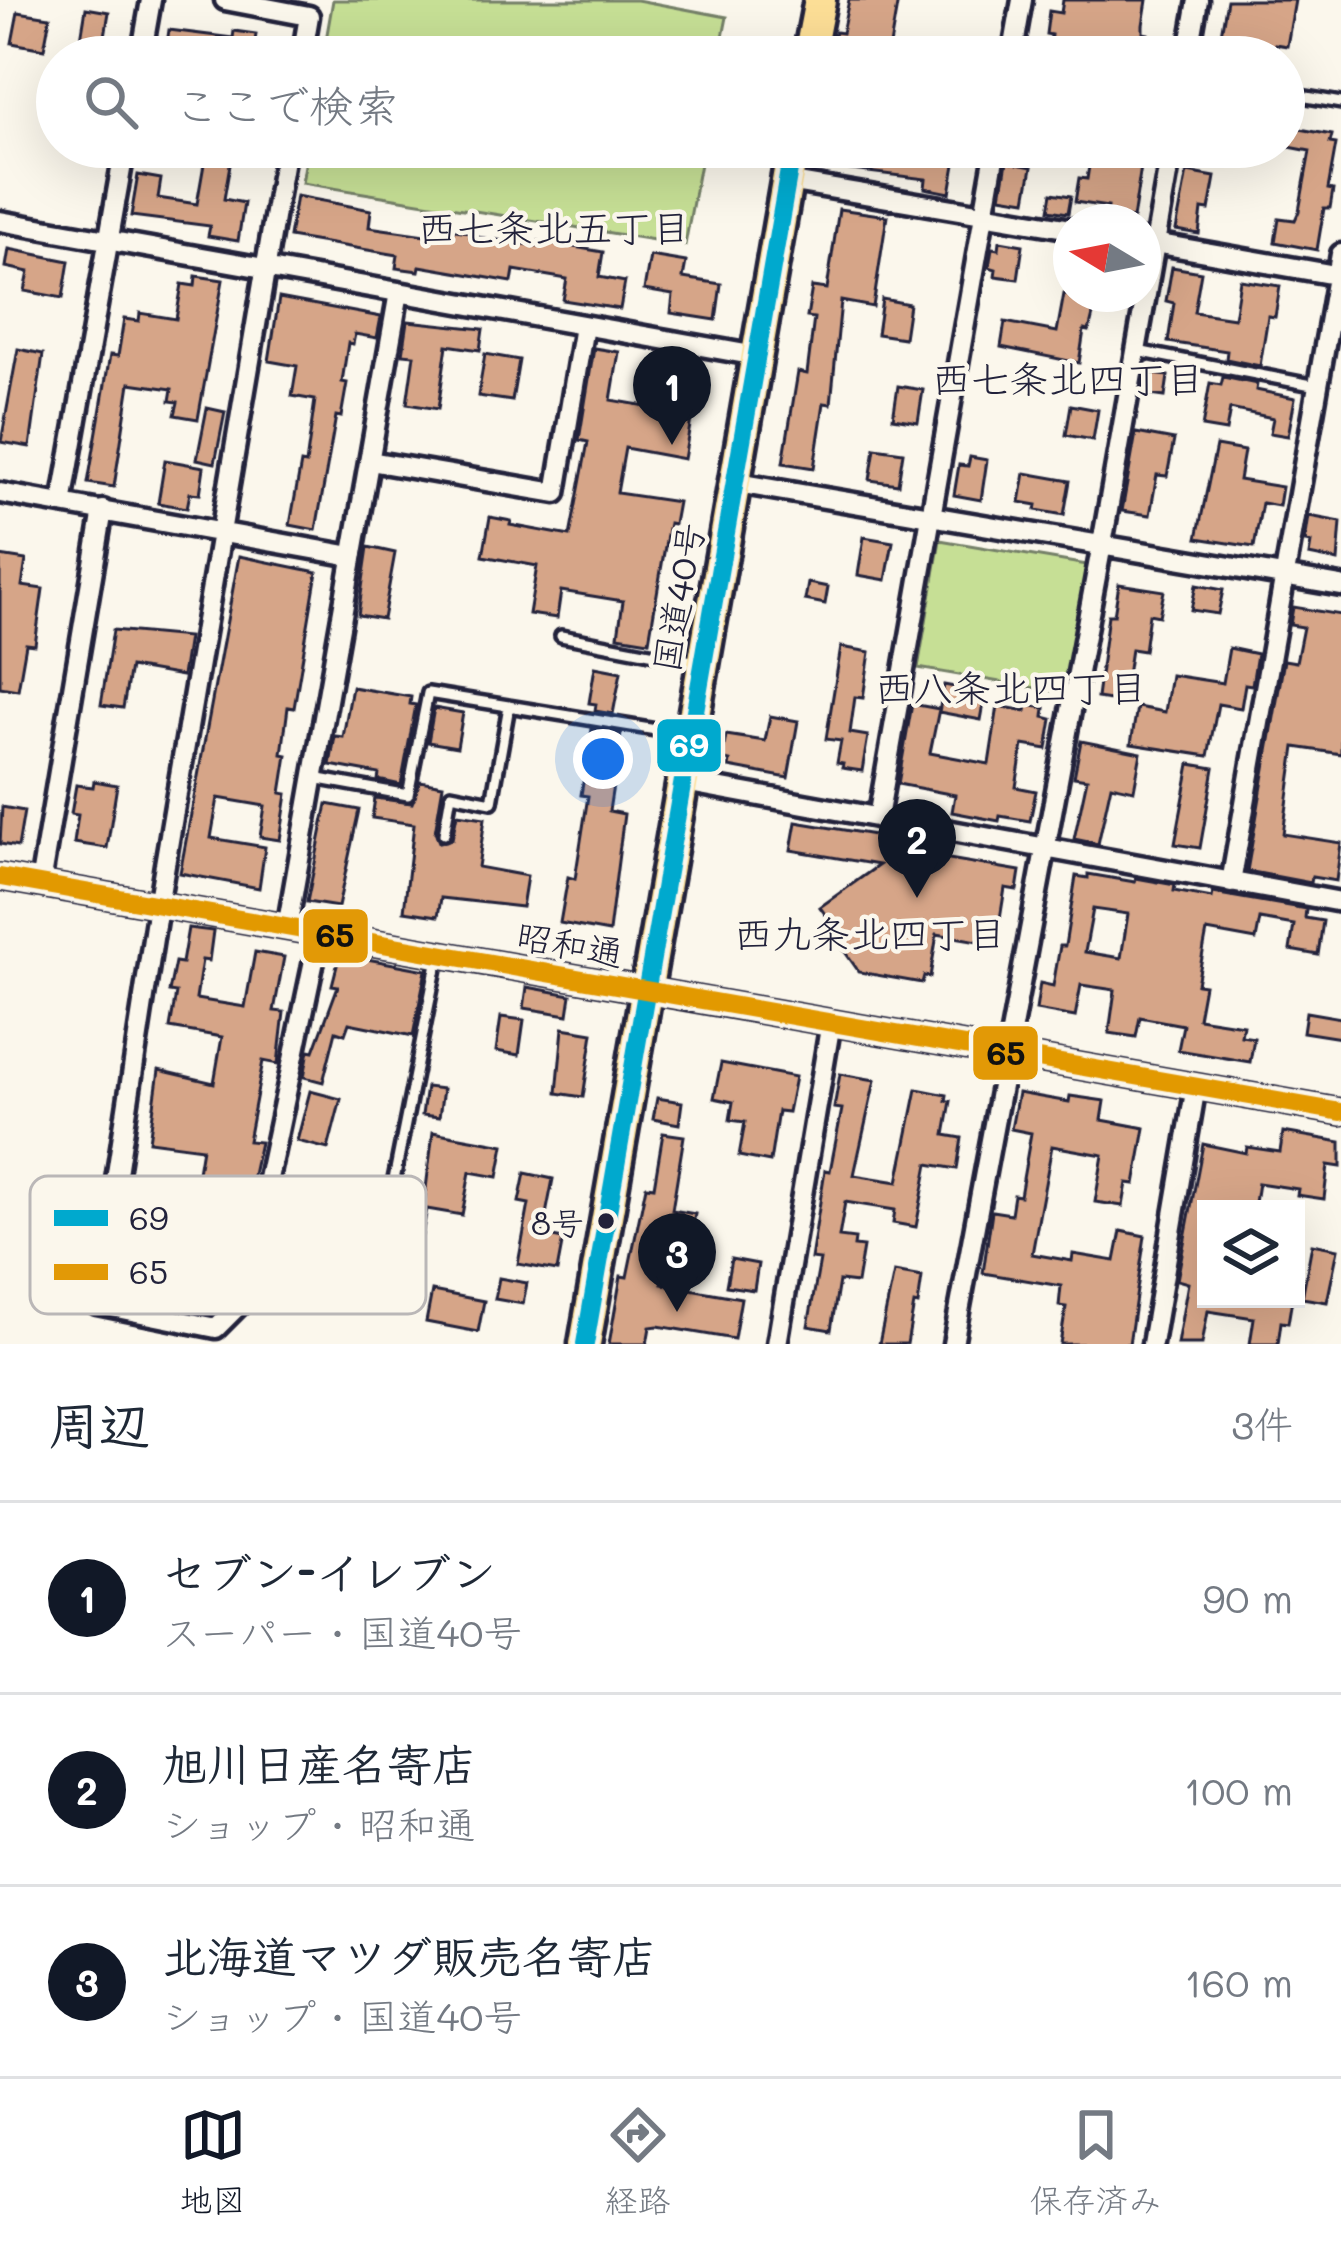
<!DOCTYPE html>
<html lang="ja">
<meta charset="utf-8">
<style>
:root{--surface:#fff;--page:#f6f6f7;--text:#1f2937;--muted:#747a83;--line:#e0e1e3;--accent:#111827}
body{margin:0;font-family:Mali,"Klee One",sans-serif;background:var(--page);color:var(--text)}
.controls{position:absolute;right:36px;bottom:36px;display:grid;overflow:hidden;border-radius:0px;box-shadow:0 12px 48px #0002}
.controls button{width:108px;height:108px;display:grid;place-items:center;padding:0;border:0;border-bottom:3px solid var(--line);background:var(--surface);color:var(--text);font:60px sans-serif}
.compass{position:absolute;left:1053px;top:204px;width:108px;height:108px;border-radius:50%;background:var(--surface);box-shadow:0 12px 48px #0002;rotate:280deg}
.you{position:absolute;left:603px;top:759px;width:42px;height:42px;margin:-30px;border:9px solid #fff;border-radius:50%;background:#1a73e8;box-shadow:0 0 0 18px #1a73e833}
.badge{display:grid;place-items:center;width:78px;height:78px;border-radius:50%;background:var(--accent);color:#fff;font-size:39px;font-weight:700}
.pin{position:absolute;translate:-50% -99px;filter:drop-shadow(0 3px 6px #0008)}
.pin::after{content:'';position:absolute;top:63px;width:42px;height:36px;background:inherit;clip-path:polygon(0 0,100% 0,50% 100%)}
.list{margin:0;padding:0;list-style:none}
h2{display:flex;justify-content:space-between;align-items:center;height:156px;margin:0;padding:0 48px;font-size:51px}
h2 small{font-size:39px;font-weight:400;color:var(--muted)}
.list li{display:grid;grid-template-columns:78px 1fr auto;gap:36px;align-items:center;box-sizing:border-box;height:192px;padding:0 48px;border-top:3px solid var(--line)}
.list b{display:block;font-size:45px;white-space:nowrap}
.list p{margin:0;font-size:39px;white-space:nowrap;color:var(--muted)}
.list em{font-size:39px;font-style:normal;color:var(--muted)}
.icon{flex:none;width:66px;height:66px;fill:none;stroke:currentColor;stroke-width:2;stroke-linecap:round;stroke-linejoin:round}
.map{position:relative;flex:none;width:1341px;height:1344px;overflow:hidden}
.search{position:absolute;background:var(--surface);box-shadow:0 12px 48px #0002;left:36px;right:36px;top:36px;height:132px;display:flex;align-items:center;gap:30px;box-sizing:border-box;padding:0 42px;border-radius:66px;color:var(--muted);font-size:45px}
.sheet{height:732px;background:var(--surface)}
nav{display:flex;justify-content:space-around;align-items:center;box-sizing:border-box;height:168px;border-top:3px solid var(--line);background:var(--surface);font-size:33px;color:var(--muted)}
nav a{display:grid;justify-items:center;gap:6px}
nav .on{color:var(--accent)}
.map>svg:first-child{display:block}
.green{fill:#c6df95;stroke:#748068;stroke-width:3}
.building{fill:#d6a588;stroke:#22223b;stroke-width:3;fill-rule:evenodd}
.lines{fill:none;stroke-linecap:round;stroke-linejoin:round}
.service-casing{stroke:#22223b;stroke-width:18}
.minor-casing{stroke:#22223b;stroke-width:27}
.tertiary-casing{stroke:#22223b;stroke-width:30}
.trunk-casing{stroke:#22223b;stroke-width:39}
.service{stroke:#fbf7ec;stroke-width:9}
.minor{stroke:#fbf7ec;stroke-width:18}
.tertiary{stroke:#fbf7ec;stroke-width:21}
.trunk{stroke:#fcde96;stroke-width:30}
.bus-1-casing{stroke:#fbf7ec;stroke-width:27}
.bus-2-casing{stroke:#fbf7ec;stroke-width:27}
.bus-1{stroke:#00a9ce;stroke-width:18}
.bus-2{stroke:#e29906;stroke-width:18}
.bus-dot{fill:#22223b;stroke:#fbf7ec;stroke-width:4.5}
.labels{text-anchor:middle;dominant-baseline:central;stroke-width:9;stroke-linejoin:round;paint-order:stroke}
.bus-label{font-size:33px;fill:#22223b;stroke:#fbf7ec;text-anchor:end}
.street-label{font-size:36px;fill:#22223b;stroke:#fbf7ec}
.neighbourhood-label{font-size:39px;fill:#22223b;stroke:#fbf7ec}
.key{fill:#fbf7ec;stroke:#bab7b7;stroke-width:3}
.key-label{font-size:33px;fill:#22223b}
.line-badge{stroke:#fbf7ec;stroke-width:4.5}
.badge-label{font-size:33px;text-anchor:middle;font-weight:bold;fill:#fff}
.pale-badge-label{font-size:33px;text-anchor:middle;font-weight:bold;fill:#111}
</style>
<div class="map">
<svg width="1341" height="1344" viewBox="0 0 1341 1344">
<rect width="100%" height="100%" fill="#fbf7ec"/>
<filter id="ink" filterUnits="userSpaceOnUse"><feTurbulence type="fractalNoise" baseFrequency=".00833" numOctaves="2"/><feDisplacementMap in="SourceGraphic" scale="24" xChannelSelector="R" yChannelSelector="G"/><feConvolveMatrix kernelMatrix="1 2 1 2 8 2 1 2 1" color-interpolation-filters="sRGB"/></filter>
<g filter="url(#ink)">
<!-- green -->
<path class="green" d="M 333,0 L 637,0 L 727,17 L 719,57 L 323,57 Z
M 308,147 L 703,147 L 685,245 L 302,183 Z
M 940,540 L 1087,565 L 1065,693 L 918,668 Z"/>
<!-- building -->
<path class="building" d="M 849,0 L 898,0 L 888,57 L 830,57 L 835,32 L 842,33 Z
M 1063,0 L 1147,0 L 1143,25 L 1143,33 L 1148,34 L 1145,57 L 1114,57 L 1050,44 L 1051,35 L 1046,34 L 1049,11 L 1061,13 Z
M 1227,0 L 1295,0 L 1287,46 L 1275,44 L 1272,57 L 1217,57 Z
M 86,8 L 109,12 L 103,48 L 80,45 Z
M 18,12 L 50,17 L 44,49 L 12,43 Z
M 169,30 L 233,38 L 234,31 L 256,34 L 253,57 L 165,57 Z
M 1284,126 L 1332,135 L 1330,143 L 1336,144 L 1328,189 L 1333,190 L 1330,208 L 1324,208 L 1317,250 L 1275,242 L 1279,218 L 1295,220 L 1299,211 L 1310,151 L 1284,146 Z
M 207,147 L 233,147 L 224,199 L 244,203 L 238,241 L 208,236 L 210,226 L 131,216 L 138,175 L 161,179 L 158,198 L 197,204 Z
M 847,147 L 958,147 L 950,193 L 925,188 L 926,179 L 843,169 Z
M 1092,147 L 1144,147 L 1133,219 L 1107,215 L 1108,207 L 1075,202 L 1079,178 L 1087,179 Z
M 1007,162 L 1032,167 L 1026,200 L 1001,196 Z
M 1187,172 L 1215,177 L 1209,210 L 1202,209 L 1199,234 L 1176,230 Z
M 1052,193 L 1071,196 L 1068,213 L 1049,210 Z
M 296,196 L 371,210 L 369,227 L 446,238 L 448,229 L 470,232 L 470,236 L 538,246 L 539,241 L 603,252 L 599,277 L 625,282 L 620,309 L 563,300 L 567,279 L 514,270 L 512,282 L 420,266 L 419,271 L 396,268 L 398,255 L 289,237 Z
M 839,209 L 887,216 L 873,307 L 841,301 L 831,404 L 824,403 L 814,468 L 783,463 L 798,372 L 807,374 L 814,318 L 807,317 L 812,287 L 827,289 Z
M 1000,241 L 1023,245 L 1018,279 L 995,276 L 996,269 L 989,267 L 992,248 L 999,249 Z
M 9,249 L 69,261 L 63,298 L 25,291 L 29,272 L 6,267 Z
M 650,256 L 686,262 L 683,278 L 721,284 L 716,320 L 671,313 L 673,295 L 644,290 Z
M 1172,267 L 1201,272 L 1194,312 L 1234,318 L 1240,280 L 1280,286 L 1275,317 L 1268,316 L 1260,366 L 1226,359 L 1227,351 L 1168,342 L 1174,303 L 1166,301 Z
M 196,276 L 223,280 L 198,419 L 175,415 L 178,402 L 170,401 L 172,389 L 130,383 L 114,487 L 88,483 L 110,355 L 118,356 L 124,319 L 139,321 L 140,313 L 176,319 L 182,284 L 195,286 Z
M 1064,294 L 1098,294 L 1089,331 L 1084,330 L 1079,363 L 1001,347 L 1005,322 L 1057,332 Z
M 279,298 L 381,317 L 377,338 L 355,334 L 353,344 L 348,343 L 342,382 L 347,383 L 341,417 L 336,416 L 316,530 L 290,525 L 301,463 L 306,464 L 315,400 L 292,396 L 297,366 L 269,361 Z
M 882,299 L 909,304 L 904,338 L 877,334 Z
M 408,321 L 483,329 L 480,350 L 447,345 L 438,409 L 407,404 L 414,355 L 403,354 Z
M 594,348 L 619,352 L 611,400 L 692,414 L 684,459 L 625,448 L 617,493 L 678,502 L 674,524 L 669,523 L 649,641 L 618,636 L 623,601 L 561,591 L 557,618 L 529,614 L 537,566 L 483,556 L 490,517 L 511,521 L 510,525 L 570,536 L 588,442 L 579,440 Z
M 18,349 L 43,354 L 30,447 L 1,442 Z
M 485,354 L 519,360 L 512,401 L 478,396 Z
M 1146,373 L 1168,376 L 1165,397 L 1143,394 Z
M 1223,377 L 1257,384 L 1256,390 L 1295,398 L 1288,436 L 1270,433 L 1273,418 L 1230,409 L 1226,431 L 1202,427 L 1210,383 L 1221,385 Z
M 898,386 L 923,390 L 918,422 L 893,418 Z
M 1071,405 L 1098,410 L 1093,440 L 1066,435 Z
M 207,408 L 225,412 L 215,463 L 197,459 Z
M 1136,433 L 1174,440 L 1167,476 L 1157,475 L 1150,515 L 1122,511 Z
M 1216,446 L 1244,451 L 1239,480 L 1282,487 L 1279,506 L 1262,503 L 1254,547 L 1197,538 Z
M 875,448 L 903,452 L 898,484 L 870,480 Z
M 970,457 L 987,460 L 981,500 L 954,495 L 959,465 L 968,466 Z
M 165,460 L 204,467 L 200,494 L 190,493 L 187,508 L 158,503 Z
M 1025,473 L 1070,481 L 1064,515 L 1036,510 L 1037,505 L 1020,502 Z
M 1309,516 L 1341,522 L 1338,561 L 1309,555 L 1311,543 L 1305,542 Z
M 864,537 L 893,542 L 886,580 L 858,575 Z
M 368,547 L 395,553 L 383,619 L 358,615 Z
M 0,556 L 26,560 L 22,586 L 43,589 L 35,645 L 26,644 L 18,690 L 0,687 Z
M 239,556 L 317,572 L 294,708 L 288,707 L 282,754 L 287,755 L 281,793 L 287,794 L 280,840 L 260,837 L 265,806 L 218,798 L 211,838 L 265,847 L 259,888 L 180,873 Z
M 808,583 L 828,587 L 825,604 L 805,600 Z
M 1119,584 L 1164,591 L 1159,616 L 1149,614 L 1144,651 L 1131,649 L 1123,702 L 1097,698 L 1108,615 L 1114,615 Z
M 1196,585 L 1223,590 L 1218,614 L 1191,610 Z
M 1293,607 L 1341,615 L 1341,754 L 1295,747 L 1283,834 L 1341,843 L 1336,881 L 1312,877 L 1311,883 L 1247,871 L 1284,660 L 1296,662 L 1303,627 L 1290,625 Z
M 113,630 L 188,637 L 182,676 L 130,667 L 123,708 L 101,705 Z
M 841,647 L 870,652 L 863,698 L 855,697 L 850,733 L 868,736 L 862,771 L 842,768 L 843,764 L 837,763 L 841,741 L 826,739 Z
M 1229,648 L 1257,654 L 1252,685 L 1245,684 L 1241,708 L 1218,704 L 1208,756 L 1131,744 L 1137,707 L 1165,712 L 1171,675 L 1223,683 Z
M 595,667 L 621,672 L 613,714 L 595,711 L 596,704 L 589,703 Z
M 944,685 L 986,693 L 981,720 L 939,712 Z
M 352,687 L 411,697 L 410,704 L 416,705 L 401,785 L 378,780 L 379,774 L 330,765 L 335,736 L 343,737 Z
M 912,704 L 939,709 L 930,753 L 989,764 L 998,706 L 1026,711 L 1027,705 L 1045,708 L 1044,717 L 1052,719 L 1047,749 L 1023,745 L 1016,787 L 1036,791 L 1030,821 L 1000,816 L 999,821 L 952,812 L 955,795 L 898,784 Z
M 434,708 L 463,713 L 457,747 L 428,742 Z
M 770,716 L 798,721 L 788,778 L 729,767 L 730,761 L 722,759 L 726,735 L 765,741 Z
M 592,729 L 621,734 L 609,811 L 624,814 L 609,932 L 560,923 L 568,877 L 575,879 L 588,796 L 581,795 Z
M 1081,741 L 1141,753 L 1134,790 L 1111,785 L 1098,844 L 1074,839 L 1087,779 L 1074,777 Z
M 1190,764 L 1214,768 L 1200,848 L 1175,844 Z
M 94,781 L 117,785 L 107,848 L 74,843 L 78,815 L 71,814 L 76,785 L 93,787 Z
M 420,781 L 443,785 L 435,832 L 439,842 L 452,839 L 457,814 L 485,818 L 478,867 L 527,876 L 522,907 L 441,898 L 438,916 L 404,911 L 414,824 L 372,818 L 375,798 L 412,803 Z
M 327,804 L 359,810 L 338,907 L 307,902 Z
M 2,807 L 24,811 L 18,847 L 0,844 Z
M 796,822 L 886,837 L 884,848 L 1020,871 L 1017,890 L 1005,888 L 996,944 L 937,934 L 930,977 L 924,976 L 922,983 L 859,972 L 826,925 L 830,921 L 820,907 L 879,865 L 791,850 Z
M 1088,874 L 1135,882 L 1136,878 L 1175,885 L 1174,891 L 1212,898 L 1213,893 L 1306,909 L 1305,918 L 1323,921 L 1318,955 L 1290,950 L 1294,925 L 1260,919 L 1256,940 L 1207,931 L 1197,984 L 1204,985 L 1198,1018 L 1243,1025 L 1241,1036 L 1254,1038 L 1250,1062 L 1178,1050 L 1183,1025 L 1140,1017 L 1136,1037 L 1109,1033 L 1115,990 L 1081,985 L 1075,1017 L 1036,1010 L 1040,983 L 1053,986 L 1060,946 L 1065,946 L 1076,876 L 1088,878 ZM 1093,909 L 1128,914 L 1121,958 L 1085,952 Z
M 188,928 L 213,931 L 209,961 L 202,960 L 196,999 L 245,1007 L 255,952 L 284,957 L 274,1011 L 284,1012 L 278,1064 L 263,1061 L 248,1141 L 260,1142 L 245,1212 L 222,1208 L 207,1267 L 179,1261 L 171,1293 L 119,1285 L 124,1256 L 119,1255 L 123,1230 L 130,1231 L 137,1182 L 156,1185 L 155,1191 L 194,1196 L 202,1148 L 149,1141 L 159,1070 L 214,1083 L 222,1037 L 170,1028 L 176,993 L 169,992 L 175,962 L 182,963 Z
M 340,954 L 426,970 L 413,1036 L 349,1023 L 345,1034 L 336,1031 L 323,1082 L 304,1077 L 309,1050 L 314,1051 L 338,986 L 332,985 Z
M 527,987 L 571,995 L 568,1015 L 524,1008 Z
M 1306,1012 L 1341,1018 L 1341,1038 L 1303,1032 Z
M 501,1017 L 524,1020 L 519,1055 L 496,1051 Z
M 563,1028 L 593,1033 L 583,1097 L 557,1093 Z
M 721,1063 L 795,1077 L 788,1112 L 778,1111 L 770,1162 L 739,1156 L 745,1122 L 730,1120 L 733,1102 L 714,1098 Z
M 840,1074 L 875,1080 L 854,1175 L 898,1182 L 917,1089 L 947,1095 L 946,1101 L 951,1101 L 945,1135 L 962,1138 L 957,1169 L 928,1164 L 916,1227 L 893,1223 L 895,1210 L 845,1202 L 839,1237 L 855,1239 L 854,1246 L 863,1247 L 857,1283 L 839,1281 L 831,1330 L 808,1326 L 820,1260 L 811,1259 L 825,1170 L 830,1171 L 842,1109 L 834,1108 Z
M 426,1087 L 443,1089 L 439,1117 L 422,1115 Z
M 310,1091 L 341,1099 L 328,1149 L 297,1141 Z
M 1018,1093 L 1069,1102 L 1070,1096 L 1105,1101 L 1102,1120 L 1145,1128 L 1135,1184 L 1127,1183 L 1123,1206 L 1095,1202 L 1103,1155 L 1052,1146 L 1032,1254 L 1072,1261 L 1073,1254 L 1115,1261 L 1121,1231 L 1145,1236 L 1129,1344 L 1060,1344 L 1066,1307 L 1059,1306 L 1061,1286 L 983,1273 L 992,1211 L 1011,1214 L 1014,1195 L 1020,1196 L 1031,1133 L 1011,1129 Z
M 657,1098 L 682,1102 L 679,1124 L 653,1119 Z
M 433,1132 L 504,1145 L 498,1177 L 470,1172 L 462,1215 L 427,1209 L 422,1235 L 401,1231 L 406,1202 L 424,1205 Z
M 1283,1132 L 1341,1142 L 1341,1167 L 1328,1165 L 1324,1199 L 1297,1195 L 1298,1189 L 1258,1183 L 1254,1209 L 1206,1209 L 1202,1273 L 1206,1274 L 1206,1299 L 1292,1299 L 1288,1323 L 1281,1322 L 1278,1344 L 1250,1344 L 1254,1318 L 1208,1311 L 1202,1344 L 1177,1344 L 1188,1283 L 1177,1280 L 1203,1144 L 1246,1153 L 1247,1147 L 1280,1152 Z
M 663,1133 L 684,1136 L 672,1210 L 695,1214 L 690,1238 L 670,1234 L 662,1284 L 741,1298 L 734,1339 L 658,1326 L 650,1327 L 647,1344 L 609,1344 L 621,1276 L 627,1277 L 646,1186 L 654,1187 Z
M 525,1173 L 553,1179 L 542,1235 L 563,1239 L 557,1271 L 518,1264 L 529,1204 L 519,1202 Z
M 1312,1244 L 1338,1249 L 1327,1302 L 1302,1298 Z
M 731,1259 L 758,1264 L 754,1290 L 726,1286 Z
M 894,1272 L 922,1277 L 918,1305 L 914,1304 L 907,1344 L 879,1344 Z
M 499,1278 L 527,1283 L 523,1304 L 495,1299 Z
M 432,1291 L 484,1301 L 478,1332 L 426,1322 Z"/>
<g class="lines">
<defs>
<path id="service" d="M 1284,93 L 1341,103
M 1137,351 L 1317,386
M 561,636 L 697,662
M 314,778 L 408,795 L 428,693 L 687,735
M 444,834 L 451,794 L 492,802 L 509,706
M 389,1205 L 438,958"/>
<path id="minor" d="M 225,0 L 309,16 L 302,57
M 141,57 L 151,0
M 1012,57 L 1022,0
M 1188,57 L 1198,0
M 286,147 L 158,906 L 97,1304 L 216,1328 L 242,1302 L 320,932
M 787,181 L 1071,229
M 0,221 L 757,356
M 1143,241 L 1341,276
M 370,461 L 556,493 L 584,326
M 737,483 L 1341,586
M 0,493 L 352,556
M 62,504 L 125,147
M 684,782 L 1341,902
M 878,818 L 996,147
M 1231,883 L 1341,254
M 40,884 L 103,510
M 287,928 L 399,292
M 777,1344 L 831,1022
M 953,1344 L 1102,544 L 1172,147
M 1152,1344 L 1196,1086"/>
<path id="tertiary" d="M 0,877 L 1341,1112"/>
<path id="trunk" d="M 809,57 L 820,0
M 585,1344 L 793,147"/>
</defs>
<!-- service casing -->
<use href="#service" class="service-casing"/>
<!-- minor casing -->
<use href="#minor" class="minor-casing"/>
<!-- tertiary casing -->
<use href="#tertiary" class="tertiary-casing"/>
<!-- trunk casing -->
<use href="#trunk" class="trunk-casing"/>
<!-- service -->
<use href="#service" class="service"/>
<!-- minor -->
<use href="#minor" class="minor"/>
<!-- tertiary -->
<use href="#tertiary" class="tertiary"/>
<!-- trunk -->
<use href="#trunk" class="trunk"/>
<defs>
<path id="bus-1" d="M 585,1344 L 793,147"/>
<path id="bus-2" d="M 0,877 L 1341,1112"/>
</defs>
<!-- bus-1 casing -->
<use href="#bus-1" class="bus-1-casing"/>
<!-- bus-2 casing -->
<use href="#bus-2" class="bus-2-casing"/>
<!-- bus-1 -->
<use href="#bus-1" class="bus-1"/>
<!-- bus-2 -->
<use href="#bus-2" class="bus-2"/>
</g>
</g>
<!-- markers -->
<circle class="bus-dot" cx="606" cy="1221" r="10"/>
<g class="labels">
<!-- bus labels -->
<g class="bus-label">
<text x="584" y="1221">8号</text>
</g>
<!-- street labels -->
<g class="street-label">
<text transform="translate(677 597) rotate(-80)">国道40号</text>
<text transform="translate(570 943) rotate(10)">昭和通</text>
</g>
<!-- neighbourhood labels -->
<g class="neighbourhood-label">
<text x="554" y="226">西七条北五丁目</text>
<text x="1068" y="377">西七条北四丁目</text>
<text x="1011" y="686">西八条北四丁目</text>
<text x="870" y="932">西九条北四丁目</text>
</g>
</g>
<!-- legend -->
<rect x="30" y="1176" width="396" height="138" rx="18" class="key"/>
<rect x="54" y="1210" width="54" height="16" fill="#00a9ce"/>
<rect x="54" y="1264" width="54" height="16" fill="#e29906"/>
<g class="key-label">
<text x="129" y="1230">69</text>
<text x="129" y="1284">65</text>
</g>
<g class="line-badge">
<rect x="655" y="717" width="68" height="57" rx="12" fill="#00a9ce"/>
<rect x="301" y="907" width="69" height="58" rx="12" fill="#e29906"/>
<rect x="971" y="1024" width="69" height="58" rx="12" fill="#e29906"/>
</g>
<g class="badge-label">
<text x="689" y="757">69</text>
</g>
<g class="pale-badge-label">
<text x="335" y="947">65</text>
<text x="1006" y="1065">65</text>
</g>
</svg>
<div class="controls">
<button><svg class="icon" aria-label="layers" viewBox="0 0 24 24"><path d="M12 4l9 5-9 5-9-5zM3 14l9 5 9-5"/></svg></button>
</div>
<svg class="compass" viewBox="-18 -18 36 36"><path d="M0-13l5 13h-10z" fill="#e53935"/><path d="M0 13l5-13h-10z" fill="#747a83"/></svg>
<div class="you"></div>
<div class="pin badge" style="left:672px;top:445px">1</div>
<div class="pin badge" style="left:917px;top:898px">2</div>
<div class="pin badge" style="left:677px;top:1312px">3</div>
<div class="search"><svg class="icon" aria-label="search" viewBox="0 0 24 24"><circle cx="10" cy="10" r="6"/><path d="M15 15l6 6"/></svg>ここで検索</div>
</div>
<section class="sheet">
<h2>周辺<small>3件</small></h2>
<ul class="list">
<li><span class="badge">1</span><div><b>セブン-イレブン</b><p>スーパー · 国道40号</p></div><em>90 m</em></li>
<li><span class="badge">2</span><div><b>旭川日産名寄店</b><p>ショップ · 昭和通</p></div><em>100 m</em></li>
<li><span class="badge">3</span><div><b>北海道マツダ販売名寄店</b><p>ショップ · 国道40号</p></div><em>160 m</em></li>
</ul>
</section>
<nav>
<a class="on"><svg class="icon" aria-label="map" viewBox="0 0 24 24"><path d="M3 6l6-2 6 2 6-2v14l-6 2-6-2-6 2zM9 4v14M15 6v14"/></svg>地図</a>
<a><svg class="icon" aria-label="directions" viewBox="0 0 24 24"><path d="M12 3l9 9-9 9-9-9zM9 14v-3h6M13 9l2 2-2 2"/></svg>経路</a>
<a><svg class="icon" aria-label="saved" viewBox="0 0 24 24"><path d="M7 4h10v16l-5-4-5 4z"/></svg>保存済み</a>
</nav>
